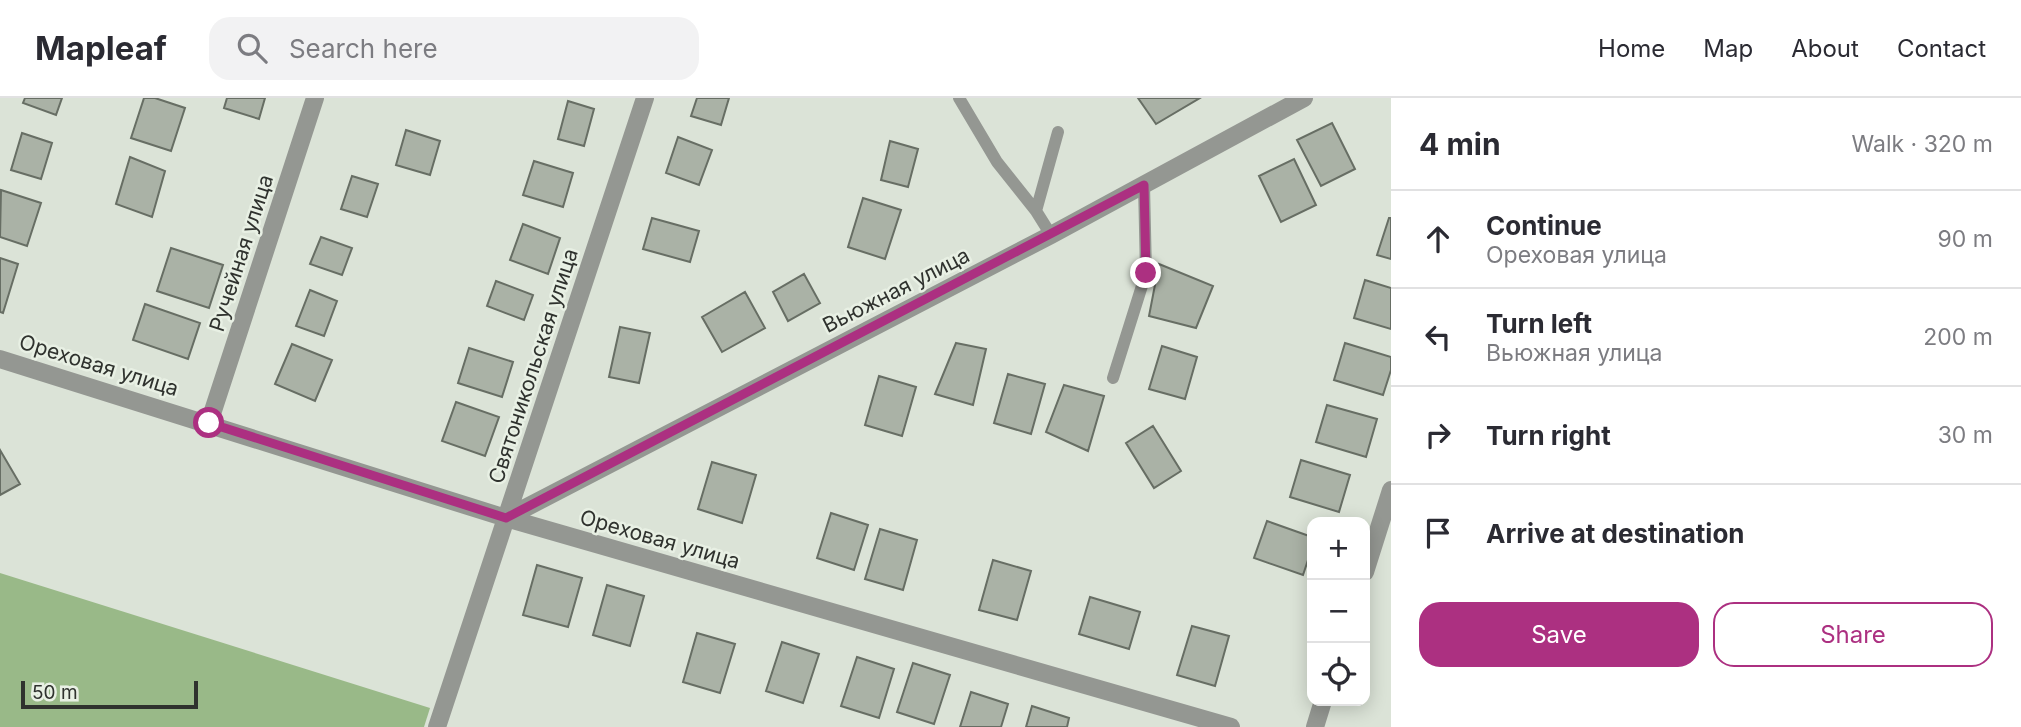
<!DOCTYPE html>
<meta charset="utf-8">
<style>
:root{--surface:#fff;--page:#f2f2f3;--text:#2b2b33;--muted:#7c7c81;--line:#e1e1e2;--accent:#ac3081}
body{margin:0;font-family:Inter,sans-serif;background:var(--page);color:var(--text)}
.controls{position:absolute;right:21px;bottom:21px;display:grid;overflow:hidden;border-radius:14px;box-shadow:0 4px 18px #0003}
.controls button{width:63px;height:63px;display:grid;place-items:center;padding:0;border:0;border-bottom:2px solid var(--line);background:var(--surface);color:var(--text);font:35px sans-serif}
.scale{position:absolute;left:21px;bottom:18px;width:177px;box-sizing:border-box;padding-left:7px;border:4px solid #2f322e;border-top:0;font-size:19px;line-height:24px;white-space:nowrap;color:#2f322e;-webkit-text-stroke:5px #e8f0e4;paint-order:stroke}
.stop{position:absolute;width:21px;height:21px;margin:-16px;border:5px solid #ac3081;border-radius:50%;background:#fff}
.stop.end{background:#ac3081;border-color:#fff;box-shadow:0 2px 7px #0008}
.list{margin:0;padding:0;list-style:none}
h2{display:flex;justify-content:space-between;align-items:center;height:91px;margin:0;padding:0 28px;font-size:30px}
h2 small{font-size:23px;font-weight:400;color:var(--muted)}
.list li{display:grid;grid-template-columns:46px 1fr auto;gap:21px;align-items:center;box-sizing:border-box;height:98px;padding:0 28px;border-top:2px solid var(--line)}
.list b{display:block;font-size:26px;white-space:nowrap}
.list p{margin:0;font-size:23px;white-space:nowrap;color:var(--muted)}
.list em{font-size:23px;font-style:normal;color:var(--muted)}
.actions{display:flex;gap:14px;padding:21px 28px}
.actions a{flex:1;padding:16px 0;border:2px solid var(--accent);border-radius:21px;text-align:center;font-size:24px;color:var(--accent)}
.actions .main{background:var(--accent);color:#fff}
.icon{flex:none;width:38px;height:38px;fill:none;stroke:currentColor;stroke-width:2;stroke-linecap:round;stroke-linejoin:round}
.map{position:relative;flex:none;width:1391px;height:629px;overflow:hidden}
header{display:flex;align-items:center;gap:42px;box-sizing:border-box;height:98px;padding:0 35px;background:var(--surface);border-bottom:2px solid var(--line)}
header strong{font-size:33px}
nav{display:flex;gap:38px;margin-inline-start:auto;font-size:24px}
.search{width:490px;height:63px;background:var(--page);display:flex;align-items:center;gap:18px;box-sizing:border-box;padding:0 24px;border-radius:21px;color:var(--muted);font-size:26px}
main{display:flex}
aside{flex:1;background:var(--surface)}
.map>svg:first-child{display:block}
.green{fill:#99b988}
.building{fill:#aab2a6;stroke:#676e64;stroke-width:2}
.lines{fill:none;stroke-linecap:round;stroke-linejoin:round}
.service{stroke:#949792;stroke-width:12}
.minor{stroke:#949792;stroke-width:18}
.route{stroke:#ac3081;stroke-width:9}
.labels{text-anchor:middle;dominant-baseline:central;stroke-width:5;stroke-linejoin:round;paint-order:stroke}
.street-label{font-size:21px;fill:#2f322e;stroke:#e8f0e4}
</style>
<header>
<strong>Mapleaf</strong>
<div class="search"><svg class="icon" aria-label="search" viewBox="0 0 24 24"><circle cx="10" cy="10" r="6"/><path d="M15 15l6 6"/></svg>Search here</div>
<nav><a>Home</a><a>Map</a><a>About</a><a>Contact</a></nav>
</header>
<main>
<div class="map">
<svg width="1391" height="629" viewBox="0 0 1391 629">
<rect width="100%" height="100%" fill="#dbe3d7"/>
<!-- green -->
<path class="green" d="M 0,475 L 430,610 L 424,629 L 0,629 Z"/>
<!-- building -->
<path class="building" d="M 25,0 L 62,0 L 56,17 L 23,5 Z
M 144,0 L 155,0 L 185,10 L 171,53 L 131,40 Z
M 227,0 L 265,0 L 259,21 L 224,10 Z
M 697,0 L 729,0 L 721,27 L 691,18 Z
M 1138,0 L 1200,0 L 1156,26 Z
M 568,3 L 594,11 L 584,48 L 558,41 Z
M 1332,25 L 1355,71 L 1321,88 L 1297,42 Z
M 406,32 L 440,43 L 430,77 L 396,67 Z
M 22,35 L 52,45 L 41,81 L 11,72 Z
M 678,39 L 712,52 L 699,87 L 666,75 Z
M 890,43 L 918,51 L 908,89 L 881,82 Z
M 130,59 L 165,73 L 152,119 L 116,106 Z
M 1294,61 L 1316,107 L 1281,124 L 1259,78 Z
M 534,63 L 573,75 L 563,109 L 523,97 Z
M 352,78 L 378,86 L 367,119 L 341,111 Z
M 1,92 L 41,105 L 27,148 L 0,139 Z
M 863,100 L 901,112 L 885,161 L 848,149 Z
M 652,120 L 699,133 L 690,164 L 643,151 Z
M 1389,120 L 1391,120 L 1391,161 L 1377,157 Z
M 523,126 L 560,140 L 548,176 L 510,162 Z
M 321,139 L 352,150 L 342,177 L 310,166 Z
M 171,150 L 223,167 L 209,210 L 157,193 Z
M 0,160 L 18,166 L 3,215 L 0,214 Z
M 1159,166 L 1213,188 L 1196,230 L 1149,218 Z
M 804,176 L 820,205 L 788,223 L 773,194 Z
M 1365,182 L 1391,190 L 1391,231 L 1354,220 Z
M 496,183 L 533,197 L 524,222 L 487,208 Z
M 310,192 L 337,203 L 324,238 L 296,228 Z
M 745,194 L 765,230 L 722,254 L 702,219 Z
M 145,206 L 200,225 L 188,261 L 133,242 Z
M 620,229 L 650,235 L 639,285 L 609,279 Z
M 956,245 L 986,251 L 973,307 L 935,296 Z
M 1345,245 L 1391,259 L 1391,272 L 1383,297 L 1334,282 Z
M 292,246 L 332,262 L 315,303 L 275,286 Z
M 1162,248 L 1197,259 L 1185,301 L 1149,291 Z
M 469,250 L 513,264 L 502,299 L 458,285 Z
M 1008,276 L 1045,286 L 1031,336 L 994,325 Z
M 879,278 L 916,289 L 902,338 L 865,327 Z
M 1064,287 L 1104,298 L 1088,353 L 1046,334 Z
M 456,304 L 499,319 L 485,358 L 442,343 Z
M 1327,307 L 1377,321 L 1366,359 L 1316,344 Z
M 1153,328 L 1181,373 L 1154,390 L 1126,345 Z
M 0,352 L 20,386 L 0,397 Z
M 1301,362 L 1350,377 L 1339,414 L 1290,399 Z
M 712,364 L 756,377 L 742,425 L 698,411 Z
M 831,415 L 868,427 L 854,472 L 817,460 Z
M 1267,423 L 1312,439 L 1312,450 L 1303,477 L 1254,460 Z
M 880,431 L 917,442 L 903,492 L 865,481 Z
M 993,462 L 1031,473 L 1017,522 L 979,512 Z
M 537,467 L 582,480 L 568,529 L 523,517 Z
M 607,487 L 644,498 L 630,548 L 593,537 Z
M 1090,499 L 1140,514 L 1129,551 L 1079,536 Z
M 1192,528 L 1229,538 L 1215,588 L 1177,577 Z
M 697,535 L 735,546 L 720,595 L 683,584 Z
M 782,544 L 819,556 L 803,605 L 766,593 Z
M 857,559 L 894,571 L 879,620 L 841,608 Z
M 913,565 L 950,577 L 934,626 L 897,614 Z
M 971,594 L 1008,606 L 1001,629 L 960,629 Z
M 1032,608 L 1069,620 L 1067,629 L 1026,629 Z"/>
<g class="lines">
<!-- service -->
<path class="service" d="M 959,0 L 997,64 L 1036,113 L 1051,137
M 1036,113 L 1058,34
M 1113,280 L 1146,175 L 1144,87"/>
<!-- minor -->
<path class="minor" d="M 0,261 L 506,420 L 1231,629
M 209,325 L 315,0
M 506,420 L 1051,137 L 1304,0
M 1365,474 L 1391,392
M 437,629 L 645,0
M 1315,629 L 1323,603"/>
</g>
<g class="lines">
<!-- route -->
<path class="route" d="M 209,325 L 506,420 L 1144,87 L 1146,175"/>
</g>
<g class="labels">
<!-- street labels -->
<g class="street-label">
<text transform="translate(241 155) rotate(-72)">Ручейная улица</text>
<text transform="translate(896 192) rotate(-27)">Вьюжная улица</text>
<text transform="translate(99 267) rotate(17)">Ореховая улица</text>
<text transform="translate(533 268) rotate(-72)">Святоникольская улица</text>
<text transform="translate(660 441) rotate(16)">Ореховая улица</text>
</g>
</g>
</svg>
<div class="controls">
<button>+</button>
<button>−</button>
<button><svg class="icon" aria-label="locate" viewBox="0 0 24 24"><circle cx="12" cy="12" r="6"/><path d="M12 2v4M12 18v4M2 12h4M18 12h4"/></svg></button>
</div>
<div class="scale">50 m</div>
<div class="stop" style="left:209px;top:325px"></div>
<div class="stop end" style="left:1146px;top:175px"></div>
</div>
<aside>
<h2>4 min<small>Walk · 320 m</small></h2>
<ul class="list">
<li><svg class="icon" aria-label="ahead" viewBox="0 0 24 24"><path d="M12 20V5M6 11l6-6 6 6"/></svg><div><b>Continue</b><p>Ореховая улица</p></div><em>90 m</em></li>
<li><svg class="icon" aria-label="left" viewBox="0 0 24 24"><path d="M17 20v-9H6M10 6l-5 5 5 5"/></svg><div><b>Turn left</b><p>Вьюжная улица</p></div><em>200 m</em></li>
<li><svg class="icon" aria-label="right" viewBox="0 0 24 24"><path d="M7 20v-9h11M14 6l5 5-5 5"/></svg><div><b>Turn right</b></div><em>30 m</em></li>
<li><svg class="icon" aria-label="arrive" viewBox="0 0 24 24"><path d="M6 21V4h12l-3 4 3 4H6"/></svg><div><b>Arrive at destination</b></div></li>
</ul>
<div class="actions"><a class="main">Save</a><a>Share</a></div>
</aside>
</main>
